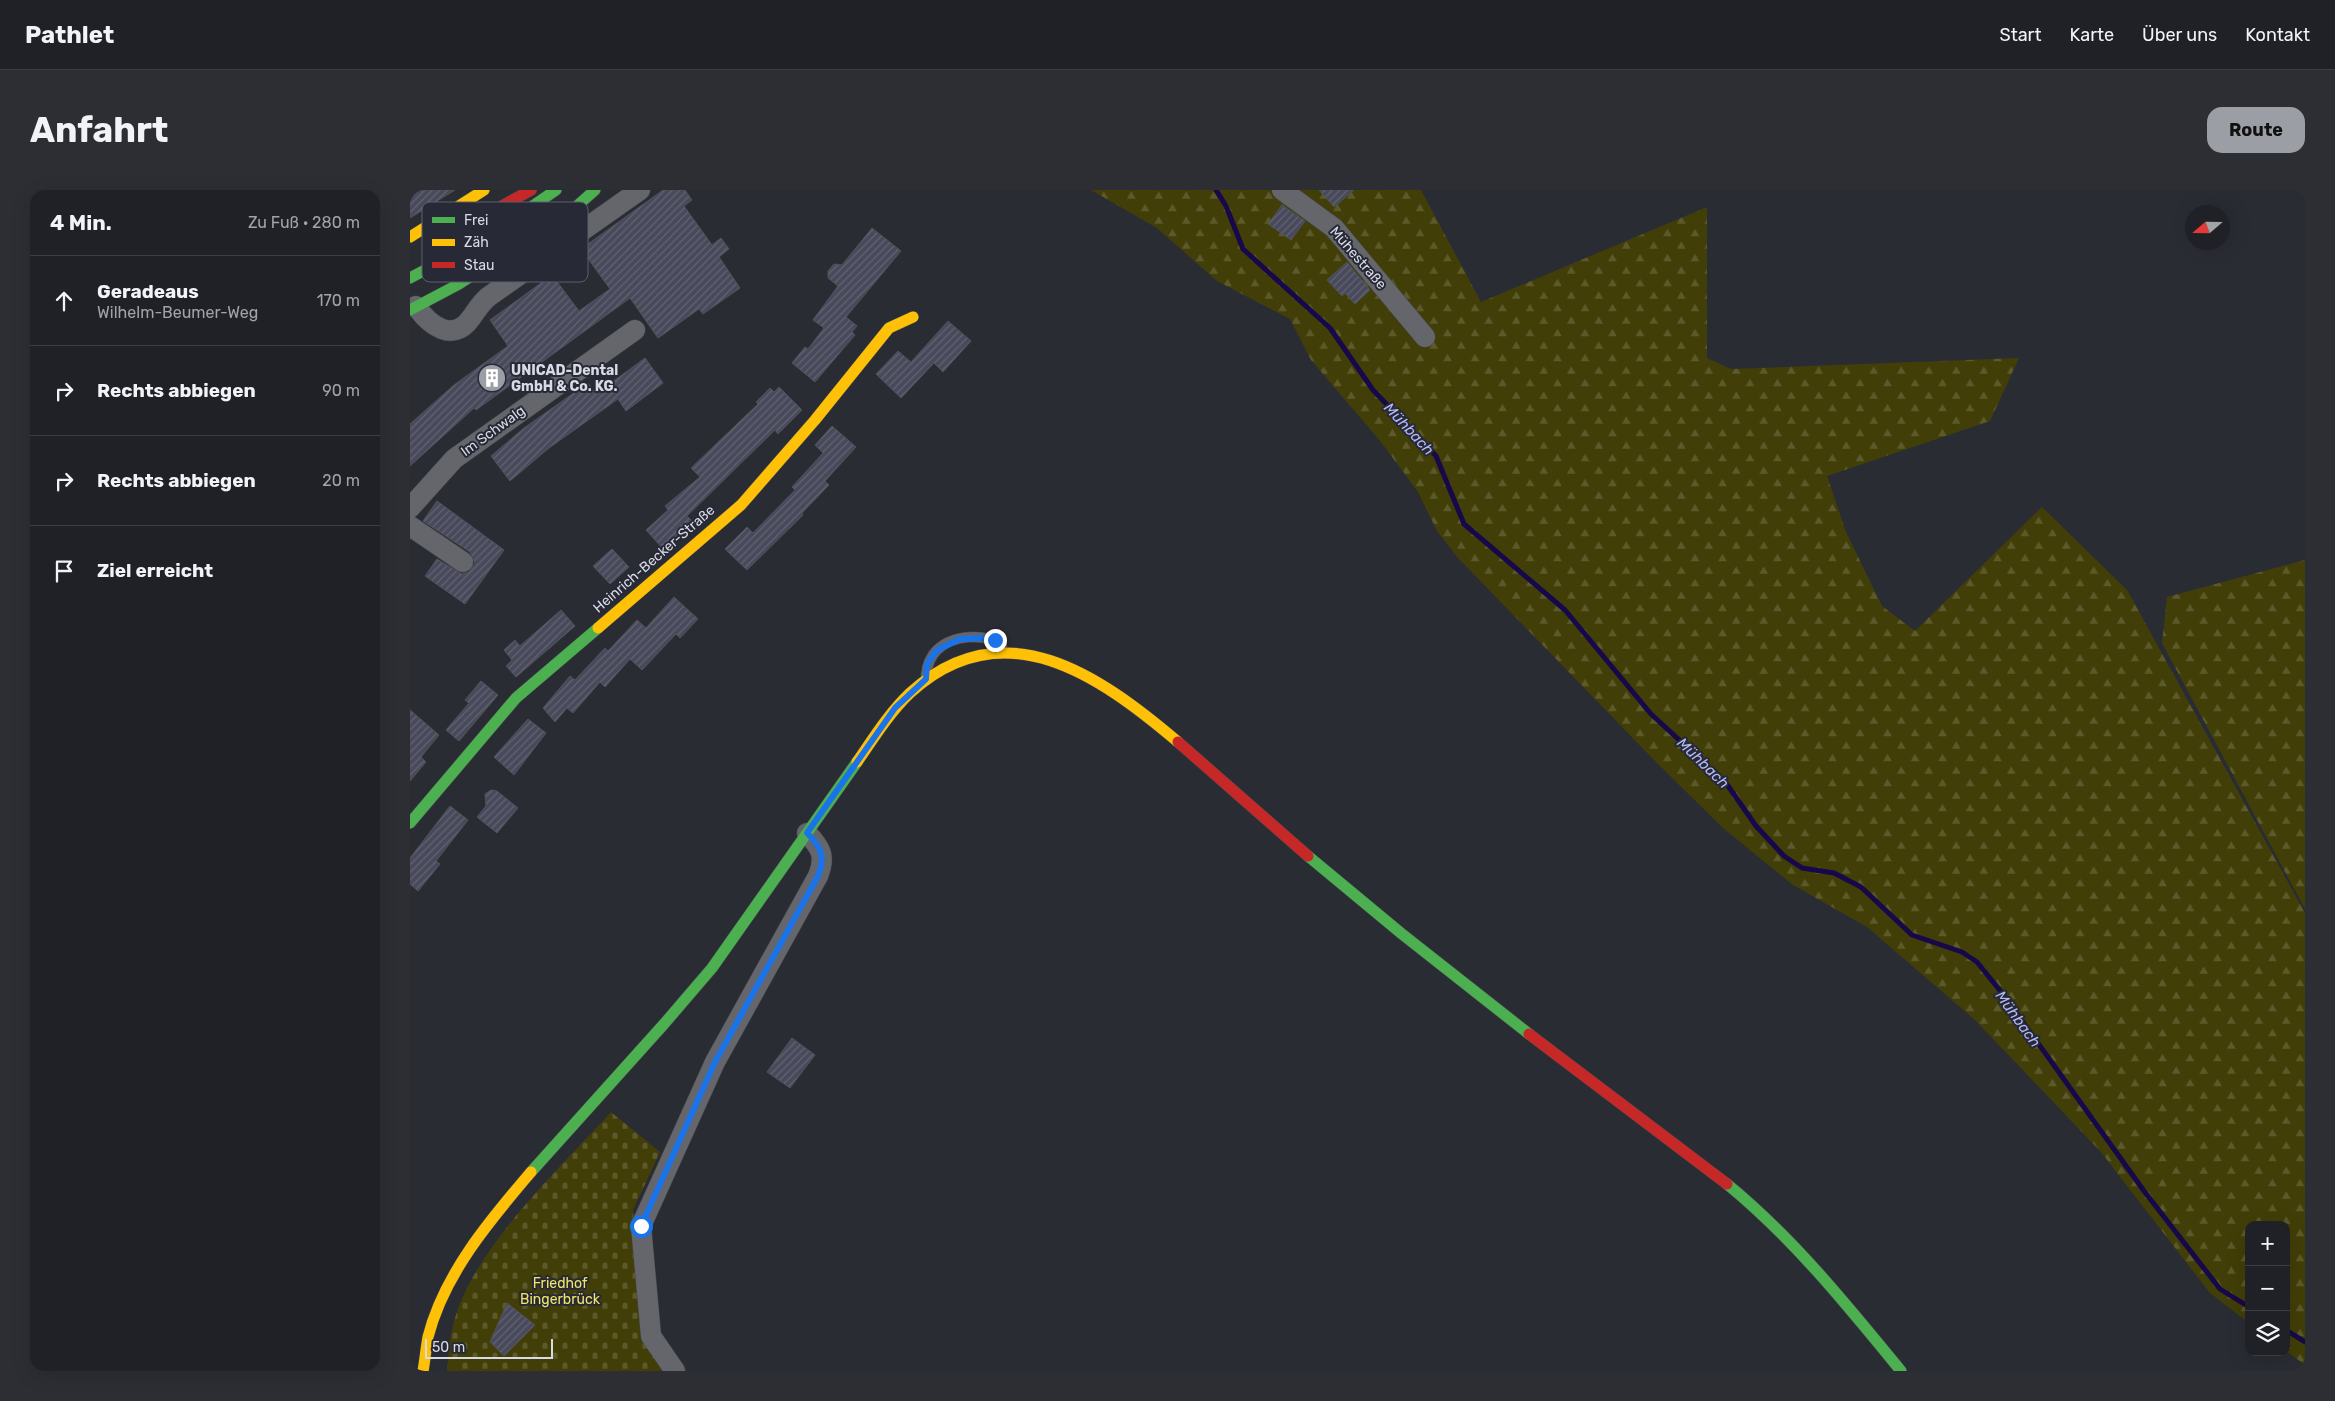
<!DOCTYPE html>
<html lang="de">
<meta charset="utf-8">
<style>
:root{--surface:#202127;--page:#2d2e33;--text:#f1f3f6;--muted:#a2a3a7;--line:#3d3e44;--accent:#9c9ea6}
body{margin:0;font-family:Rubik,sans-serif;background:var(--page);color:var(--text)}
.controls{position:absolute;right:15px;bottom:15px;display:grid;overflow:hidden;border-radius:10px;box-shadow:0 5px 20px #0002}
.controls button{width:45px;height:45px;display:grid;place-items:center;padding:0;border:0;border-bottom:1px solid var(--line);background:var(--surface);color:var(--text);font:25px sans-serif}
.compass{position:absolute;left:1775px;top:15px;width:45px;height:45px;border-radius:50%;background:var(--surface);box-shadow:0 5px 20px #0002;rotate:250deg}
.scale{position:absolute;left:15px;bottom:12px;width:128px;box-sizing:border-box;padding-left:5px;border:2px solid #d9dbe4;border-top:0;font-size:14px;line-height:18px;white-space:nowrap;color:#d9dbe4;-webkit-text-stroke:4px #272937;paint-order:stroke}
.stop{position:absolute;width:15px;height:15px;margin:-11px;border:4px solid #1a73e8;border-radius:50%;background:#fff}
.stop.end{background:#1a73e8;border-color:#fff;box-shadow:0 1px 5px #0008}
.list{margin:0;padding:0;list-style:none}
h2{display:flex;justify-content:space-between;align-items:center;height:65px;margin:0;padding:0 20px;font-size:21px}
h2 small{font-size:16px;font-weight:400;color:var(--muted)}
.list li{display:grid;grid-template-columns:32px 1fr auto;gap:15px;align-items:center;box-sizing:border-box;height:90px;padding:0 20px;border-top:1px solid var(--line)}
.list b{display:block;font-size:19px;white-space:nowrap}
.list p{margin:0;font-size:16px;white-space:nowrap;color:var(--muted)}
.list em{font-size:16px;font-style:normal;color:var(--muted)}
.icon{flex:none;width:28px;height:28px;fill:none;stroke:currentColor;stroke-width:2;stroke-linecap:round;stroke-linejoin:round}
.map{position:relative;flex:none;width:1895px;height:1181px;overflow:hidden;border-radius:15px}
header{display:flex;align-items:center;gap:30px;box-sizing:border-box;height:70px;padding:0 25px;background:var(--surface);border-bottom:1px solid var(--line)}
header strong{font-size:24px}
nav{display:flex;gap:28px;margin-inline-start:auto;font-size:18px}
.intro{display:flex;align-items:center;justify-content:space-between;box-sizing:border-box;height:120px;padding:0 30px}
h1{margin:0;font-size:35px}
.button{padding:12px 22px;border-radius:15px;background:var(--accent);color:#111;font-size:18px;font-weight:700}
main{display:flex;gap:30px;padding:0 30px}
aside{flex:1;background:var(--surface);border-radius:15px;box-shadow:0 5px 20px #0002}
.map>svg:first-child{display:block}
.forest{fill:url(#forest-firs)}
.cemetery{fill:url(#cemetery-stones)}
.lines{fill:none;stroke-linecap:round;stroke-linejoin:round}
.stream{stroke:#16084b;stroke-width:5}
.building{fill:url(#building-hatch);stroke:#515259}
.lane-casing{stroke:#47484f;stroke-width:11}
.street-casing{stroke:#47484f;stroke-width:21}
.fast-casing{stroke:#47484f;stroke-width:12}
.slow-casing{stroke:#47484f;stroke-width:12}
.jam-casing{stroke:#47484f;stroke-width:12}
.lane{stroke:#65666b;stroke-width:10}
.street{stroke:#65666b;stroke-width:20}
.fast{stroke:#4caf50;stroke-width:11}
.slow{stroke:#ffc107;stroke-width:11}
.jam{stroke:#c62828;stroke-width:11}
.route{stroke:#1a73e8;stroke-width:6}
.labels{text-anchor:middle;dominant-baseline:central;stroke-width:4;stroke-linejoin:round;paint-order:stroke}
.street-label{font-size:14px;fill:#d9dbe4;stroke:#272937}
.poi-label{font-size:14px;font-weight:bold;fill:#d9dbe4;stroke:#272937;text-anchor:start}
.park-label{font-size:14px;fill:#f0e665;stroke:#272937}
.water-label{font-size:15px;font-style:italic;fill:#b2b9f8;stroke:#272937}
.key{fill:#272937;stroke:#5c5e6b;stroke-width:1}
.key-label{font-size:14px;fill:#d9dbe4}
</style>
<header>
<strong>Pathlet</strong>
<nav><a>Start</a><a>Karte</a><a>Über uns</a><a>Kontakt</a></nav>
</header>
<div class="intro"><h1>Anfahrt</h1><a class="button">Route</a></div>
<main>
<aside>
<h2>4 Min.<small>Zu Fuß · 280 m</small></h2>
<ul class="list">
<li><svg class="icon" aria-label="ahead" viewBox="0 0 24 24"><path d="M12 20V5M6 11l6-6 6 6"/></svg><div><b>Geradeaus</b><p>Wilhelm-Beumer-Weg</p></div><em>170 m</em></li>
<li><svg class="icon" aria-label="right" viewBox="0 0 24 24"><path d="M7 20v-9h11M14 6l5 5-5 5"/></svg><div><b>Rechts abbiegen</b></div><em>90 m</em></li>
<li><svg class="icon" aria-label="right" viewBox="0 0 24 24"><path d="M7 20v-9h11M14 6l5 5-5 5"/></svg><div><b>Rechts abbiegen</b></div><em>20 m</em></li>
<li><svg class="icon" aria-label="arrive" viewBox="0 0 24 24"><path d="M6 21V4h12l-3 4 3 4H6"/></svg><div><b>Ziel erreicht</b></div></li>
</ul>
</aside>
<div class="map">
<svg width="1895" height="1181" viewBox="0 0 1895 1181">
<defs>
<pattern id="forest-firs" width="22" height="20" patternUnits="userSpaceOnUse" patternTransform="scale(1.25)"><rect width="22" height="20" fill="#413e07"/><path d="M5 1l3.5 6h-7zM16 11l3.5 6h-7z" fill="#5c592b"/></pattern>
<pattern id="cemetery-stones" width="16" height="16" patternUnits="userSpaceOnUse" patternTransform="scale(1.25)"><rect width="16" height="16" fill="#413e07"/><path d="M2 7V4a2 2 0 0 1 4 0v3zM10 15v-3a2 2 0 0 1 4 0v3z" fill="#5c592b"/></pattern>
<pattern id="building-hatch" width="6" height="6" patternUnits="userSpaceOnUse" patternTransform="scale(1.25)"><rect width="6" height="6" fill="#48495b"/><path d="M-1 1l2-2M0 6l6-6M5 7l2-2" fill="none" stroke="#626372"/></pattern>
</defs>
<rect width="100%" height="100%" fill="#2a2c34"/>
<!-- forest -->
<path class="forest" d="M 681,0 L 1011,0 L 1071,112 L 1297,17 L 1297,168 L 1321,179 L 1609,168 L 1580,231 L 1417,286 L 1436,342 L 1472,416 L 1505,441 L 1632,317 L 1717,400 L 1895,723 L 1895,1175 L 1876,1161 L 1876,1035 L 1839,1035 L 1839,1133 L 1800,1103 L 1690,961 L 1565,830 L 1457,737 L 1383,695 L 1313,638 L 1247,573 L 1048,368 L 1027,341 L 1008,302 L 971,252 L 901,170 L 880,129 L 807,91 L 747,38 Z
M 1895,370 L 1895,719 L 1752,453 L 1757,407 Z"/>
<!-- cemetery -->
<path class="cemetery" d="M 201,922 L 250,962 L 223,1020 L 236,1154 L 256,1181 L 37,1181 C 39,1165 39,1147 44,1132 C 62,1060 151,977 201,922 Z"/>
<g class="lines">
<!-- stream -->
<path class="stream" d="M 806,0 L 816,16 L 833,59 L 920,138 L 963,200 L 1026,266 L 1054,334 L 1155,420 L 1241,524 L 1316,593 L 1346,636 L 1374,666 L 1392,678 L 1424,683 L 1451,697 L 1502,745 L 1552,762 L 1567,772 L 1592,803 L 1734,1001 L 1810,1099 L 1839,1117
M 1876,1140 L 1895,1152"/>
</g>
<!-- building -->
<path class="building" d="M 0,0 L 45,0 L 0,28 Z
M 253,0 L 275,0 L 282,10 L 274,16 L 302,55 L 311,48 L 319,59 L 309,67 L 330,98 L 293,124 L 289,119 L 248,148 L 220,108 L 66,220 L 64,218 L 0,276 L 0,234 L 44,195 L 98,156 L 80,130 L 142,85 L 169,121 L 200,99 L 171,59 Z
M 909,0 L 944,0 L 924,17 Z
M 872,15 L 895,31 L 881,50 L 858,34 Z
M 462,38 L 491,61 L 436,127 L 447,136 L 442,142 L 445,145 L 405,192 L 382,173 L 395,157 L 398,159 L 414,138 L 403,130 L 428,96 L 418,88 L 418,81 L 424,74 L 432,75 Z
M 937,72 L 960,100 L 945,114 L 935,103 L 932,106 L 917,90 Z
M 538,131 L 561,151 L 533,182 L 524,173 L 491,208 L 466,184 L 488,161 L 501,172 Z
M 235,168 L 253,193 L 216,221 L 208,209 L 139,258 L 100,291 L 81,266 L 114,238 L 178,193 L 186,204 Z
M 369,197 L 392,220 L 368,244 L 365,240 L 277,326 L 282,331 L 275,337 L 278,340 L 254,360 L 236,340 L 258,320 L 255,316 L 290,287 L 281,278 L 348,214 L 346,212 L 360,198 L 364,202 Z
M 422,236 L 446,257 L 415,291 L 419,295 L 392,323 L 393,325 L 337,380 L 315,359 L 337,337 L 343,343 L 385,300 L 382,297 L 413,263 L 405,255 Z
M 27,311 L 94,360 L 55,414 L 15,386 L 27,369 L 52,384 L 59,382 L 65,373 L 60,362 L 13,331 Z
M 202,359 L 219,377 L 200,394 L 183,376 Z
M 264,407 L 288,429 L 270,448 L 266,444 L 232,480 L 220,469 L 195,497 L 190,492 L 163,523 L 157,518 L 145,532 L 133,518 L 160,486 L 165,490 L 195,458 L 198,461 L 227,430 L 236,438 Z
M 151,420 L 165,436 L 106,487 L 96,476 L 102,470 L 94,460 L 105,450 L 110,456 Z
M 71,491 L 88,505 L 49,551 L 36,540 L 59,513 L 55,510 Z
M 0,520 L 29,545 L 11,567 L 16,572 L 0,591 Z
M 118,529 L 136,543 L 104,585 L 84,567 Z
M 81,600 L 87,601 L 108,618 L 87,643 L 67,627 L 76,616 L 75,604 Z
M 40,616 L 58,630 L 26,671 L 30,674 L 8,701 L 0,694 L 0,668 Z
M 382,848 L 405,865 L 380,898 L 357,882 Z
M 97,1113 L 125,1135 L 94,1166 L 80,1152 Z"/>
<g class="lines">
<defs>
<path id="lane" d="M 516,485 C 517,476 520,467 527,460 C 542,445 576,442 592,456"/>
<path id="street" d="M 872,0 L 924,38 L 1015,147
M 6,116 C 19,135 43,154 61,128 C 67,120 70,114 78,107 L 230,0
M 0,318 L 44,269 L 225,140
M 0,336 L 53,372
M 265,1181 L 241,1146 L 231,1036 L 305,872 L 408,686 C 416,666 411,658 397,643"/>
<path id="fast" d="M 0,88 L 76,48 L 146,0
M 0,120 L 49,94 L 167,16 L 185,0
M 0,633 L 106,508 L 188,438
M 898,666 L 992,744 L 1119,844
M 121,982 L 254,834 L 302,778 L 447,572
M 1317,994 C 1383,1048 1437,1115 1491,1181"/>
<path id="slow" d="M 0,47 L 74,0
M 188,438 L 331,315 L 405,230 L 479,138 L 503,127
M 447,572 C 463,549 479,523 500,503 C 594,417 690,486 768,552
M 13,1181 C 15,1170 16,1158 18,1147 C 34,1084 80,1030 121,982"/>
<path id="jam" d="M 52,47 L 92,16 L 121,0
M 768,552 L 898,666
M 1119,844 L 1317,994"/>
</defs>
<!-- lane casing -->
<use href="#lane" class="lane-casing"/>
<!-- street casing -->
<use href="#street" class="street-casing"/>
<!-- fast casing -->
<use href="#fast" class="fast-casing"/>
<!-- slow casing -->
<use href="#slow" class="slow-casing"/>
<!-- jam casing -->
<use href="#jam" class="jam-casing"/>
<!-- lane -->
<use href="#lane" class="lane"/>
<!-- street -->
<use href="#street" class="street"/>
<!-- fast -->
<use href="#fast" class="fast"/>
<!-- slow -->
<use href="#slow" class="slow"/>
<!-- jam -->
<use href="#jam" class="jam"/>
</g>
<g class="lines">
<!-- route -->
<path class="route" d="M 231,1036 L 305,872 L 408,686 C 416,666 411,657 397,643 L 485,518 L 516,489 L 517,474 L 527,460 L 550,449 L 571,448 L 585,450"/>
</g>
<!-- icons -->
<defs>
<symbol id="building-disc" viewBox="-11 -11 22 22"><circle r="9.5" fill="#9c9ea6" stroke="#272937"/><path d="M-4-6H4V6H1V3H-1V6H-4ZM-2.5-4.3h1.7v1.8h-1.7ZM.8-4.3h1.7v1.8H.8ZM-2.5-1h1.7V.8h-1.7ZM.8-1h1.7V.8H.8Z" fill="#fff"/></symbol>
</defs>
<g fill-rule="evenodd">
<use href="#building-disc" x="66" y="172" width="32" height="32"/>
</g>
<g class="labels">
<!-- street labels -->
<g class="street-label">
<text transform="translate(948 68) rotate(49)">Mühestraße</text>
<text transform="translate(83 241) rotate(-36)">Im Schwalg</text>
<text transform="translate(244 369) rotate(-41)">Heinrich-Becker-Straße</text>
</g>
<!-- poi labels -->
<g class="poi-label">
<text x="101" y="180">UNICAD-Dental<tspan x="101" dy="16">GmbH &amp; Co. KG.</tspan></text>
</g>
<!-- park labels -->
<g class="park-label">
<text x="150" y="1093">Friedhof<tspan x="150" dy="16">Bingerbrück</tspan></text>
</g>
<!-- water labels -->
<g class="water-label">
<text transform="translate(999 239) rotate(47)">Mühbach</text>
<text transform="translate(1293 573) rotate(44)">Mühbach</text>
<text transform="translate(1608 829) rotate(54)">Mühbach</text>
</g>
</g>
<!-- legend -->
<rect x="12" y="12" width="166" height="80" rx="8" class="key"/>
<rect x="22" y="27" width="23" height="6" fill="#4caf50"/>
<rect x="22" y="49" width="23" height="7" fill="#ffc107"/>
<rect x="22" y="72" width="23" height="6" fill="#c62828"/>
<g class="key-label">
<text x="54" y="35">Frei</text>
<text x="54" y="57">Zäh</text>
<text x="54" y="80">Stau</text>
</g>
</svg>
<div class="controls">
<button>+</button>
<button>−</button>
<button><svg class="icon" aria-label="layers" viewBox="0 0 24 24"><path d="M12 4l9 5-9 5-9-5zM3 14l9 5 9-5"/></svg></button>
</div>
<svg class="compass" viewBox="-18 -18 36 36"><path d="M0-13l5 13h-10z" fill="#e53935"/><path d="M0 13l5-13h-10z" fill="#a2a3a7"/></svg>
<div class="scale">50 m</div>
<div class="stop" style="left:231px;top:1036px"></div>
<div class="stop end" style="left:585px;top:450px"></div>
</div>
</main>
